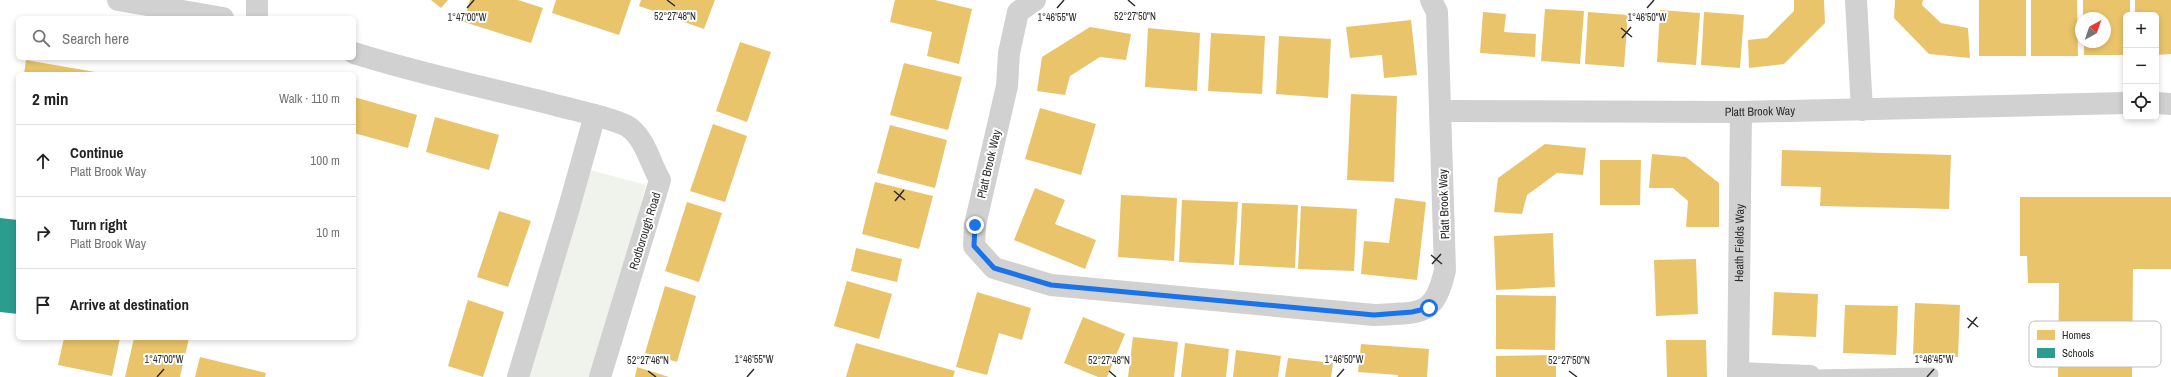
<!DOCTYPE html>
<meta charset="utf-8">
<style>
:root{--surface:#fff;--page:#f2f2f2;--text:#222;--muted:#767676;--line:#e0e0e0}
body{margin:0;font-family:"Archivo Narrow",sans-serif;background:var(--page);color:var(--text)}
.controls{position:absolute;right:12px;top:12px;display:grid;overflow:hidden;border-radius:6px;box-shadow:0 2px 6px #0003}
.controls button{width:36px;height:36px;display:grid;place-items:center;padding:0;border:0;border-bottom:1px solid var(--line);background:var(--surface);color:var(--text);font:20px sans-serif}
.compass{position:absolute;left:2075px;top:12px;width:36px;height:36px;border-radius:50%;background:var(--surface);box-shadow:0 2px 6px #0003;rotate:40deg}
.stop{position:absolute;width:12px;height:12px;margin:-9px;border:3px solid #1a73e8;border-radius:50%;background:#fff}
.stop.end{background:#1a73e8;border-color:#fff;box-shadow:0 1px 4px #0008}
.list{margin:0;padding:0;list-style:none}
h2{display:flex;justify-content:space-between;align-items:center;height:52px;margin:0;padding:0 16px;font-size:17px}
h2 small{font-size:13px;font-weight:400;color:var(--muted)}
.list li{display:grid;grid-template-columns:26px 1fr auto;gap:12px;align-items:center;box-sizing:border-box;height:72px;padding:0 16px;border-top:1px solid var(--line)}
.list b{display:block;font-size:15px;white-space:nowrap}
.list p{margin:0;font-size:13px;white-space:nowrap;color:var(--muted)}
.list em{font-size:13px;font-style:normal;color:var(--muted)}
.icon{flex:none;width:22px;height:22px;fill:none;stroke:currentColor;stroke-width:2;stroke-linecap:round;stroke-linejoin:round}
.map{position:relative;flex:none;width:2171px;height:377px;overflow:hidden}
.search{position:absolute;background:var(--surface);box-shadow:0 2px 6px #0003;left:16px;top:16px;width:340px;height:44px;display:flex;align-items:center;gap:10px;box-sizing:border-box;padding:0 14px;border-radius:6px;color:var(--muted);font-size:15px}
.panel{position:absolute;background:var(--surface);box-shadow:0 2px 6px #0003;left:16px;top:72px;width:340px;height:268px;border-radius:6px}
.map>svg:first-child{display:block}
.green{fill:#f0f3eb}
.homes{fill:#e9c46a}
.schools{fill:#2a9d8f}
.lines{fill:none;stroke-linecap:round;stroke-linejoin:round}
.lane{stroke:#d1d1d1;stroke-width:13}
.street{stroke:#d1d1d1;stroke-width:22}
.route{stroke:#1a73e8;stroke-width:5}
.ticks{fill:none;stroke:#2c2c2c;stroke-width:1.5}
.labels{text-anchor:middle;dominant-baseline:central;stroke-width:4;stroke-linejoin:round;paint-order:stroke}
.street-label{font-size:12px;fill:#2c2c2c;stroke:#fff}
.key{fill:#fff;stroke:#c0c0c0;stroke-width:1}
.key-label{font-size:11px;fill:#2c2c2c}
.ticks-label{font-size:10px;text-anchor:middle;fill:#2c2c2c;stroke:#fff;stroke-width:4;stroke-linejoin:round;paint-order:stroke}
</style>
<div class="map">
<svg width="2171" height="377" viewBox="0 0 2171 377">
<rect width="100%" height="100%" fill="#fff"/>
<!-- green -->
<path class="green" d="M 590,170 L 646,185 L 592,377 L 528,377 Z"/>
<!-- homes -->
<path class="homes" d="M 431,0 L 448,0 L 441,8 Z
M 470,0 L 518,0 L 543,8 L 531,43 L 464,22 Z
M 556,0 L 631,0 L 619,35 L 552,13 Z
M 641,0 L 715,0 L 704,29 L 639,6 Z
M 895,0 L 935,0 L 972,9 L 959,64 L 927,56 L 932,32 L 890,22 Z
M 1794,0 L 1824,0 L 1825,23 L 1784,64 L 1749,68 L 1748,40 L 1767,38 L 1794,11 Z
M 1895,0 L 1923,0 L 1922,5 L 1941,23 L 1968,28 L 1970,58 L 1929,54 L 1894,18 Z
M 1979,0 L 2026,0 L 2026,56 L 1979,56 Z
M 2031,0 L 2077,0 L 2078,56 L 2031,56 Z
M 2083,0 L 2130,0 L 2130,15 L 2126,15 L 2126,55 L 2084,55 L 2084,42 L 2105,42 L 2105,18 L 2083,18 Z
M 2135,0 L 2171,0 L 2171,54 L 2156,55 L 2156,15 L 2135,15 Z
M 1545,9 L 1584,11 L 1580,64 L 1541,61 Z
M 1660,10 L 1700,13 L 1696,65 L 1657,62 Z
M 1483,12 L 1506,14 L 1504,32 L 1536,34 L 1535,57 L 1480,53 Z
M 1588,12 L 1628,15 L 1624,67 L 1585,64 Z
M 1704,12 L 1744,15 L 1740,68 L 1701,65 Z
M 1411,20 L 1417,75 L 1384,78 L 1382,55 L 1350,58 L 1346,27 Z
M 1090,27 L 1131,34 L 1126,60 L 1100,57 L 1070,76 L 1065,95 L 1037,91 L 1042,57 Z
M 1148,28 L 1200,33 L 1197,91 L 1145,87 Z
M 1211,33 L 1265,36 L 1262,94 L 1208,91 Z
M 1279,36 L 1331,39 L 1328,98 L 1276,94 Z
M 740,42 L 771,52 L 747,122 L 716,111 Z
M 26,60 L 101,73 L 101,74 L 24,74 Z
M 904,63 L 962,77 L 948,130 L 890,115 Z
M 1351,94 L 1397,96 L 1394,182 L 1347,180 Z
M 354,97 L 417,115 L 408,148 L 354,133 Z
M 1040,108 L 1096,124 L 1081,175 L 1025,159 Z
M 435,117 L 499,135 L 489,170 L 426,152 Z
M 713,124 L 747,136 L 725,202 L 690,191 Z
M 890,125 L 947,140 L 935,188 L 877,173 Z
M 1545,144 L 1586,148 L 1583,175 L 1557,173 L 1527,195 L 1522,214 L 1494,212 L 1498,178 Z
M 1782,150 L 1951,155 L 1949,209 L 1820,206 L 1821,187 L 1781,186 Z
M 1652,154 L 1686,157 L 1719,183 L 1719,227 L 1686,227 L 1688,201 L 1673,188 L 1649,188 Z
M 1600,160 L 1641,160 L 1640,205 L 1600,205 Z
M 875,182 L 933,196 L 919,249 L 862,234 Z
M 1035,188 L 1065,200 L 1055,224 L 1096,240 L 1085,269 L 1014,240 Z
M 1121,195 L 1177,198 L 1174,261 L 1118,257 Z
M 2020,197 L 2171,197 L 2171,269 L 2133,269 L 2132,377 L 2058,377 L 2059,283 L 2028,283 L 2027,256 L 2020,256 Z
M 1395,198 L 1426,202 L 1417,280 L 1361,274 L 1364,241 L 1389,243 Z
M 1182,200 L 1238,202 L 1234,265 L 1179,262 Z
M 687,202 L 722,213 L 699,282 L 665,271 Z
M 1242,203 L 1298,205 L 1295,268 L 1239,265 Z
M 1301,206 L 1357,209 L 1354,271 L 1298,269 Z
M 499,211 L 531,221 L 508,287 L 477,277 Z
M 1553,233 L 1555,287 L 1496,290 L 1494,236 Z
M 856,248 L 902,259 L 897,282 L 851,271 Z
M 1696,259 L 1698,314 L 1656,316 L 1654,260 Z
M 847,281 L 892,294 L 879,339 L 834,326 Z
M 665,286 L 696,296 L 677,362 L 645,353 Z
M 977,292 L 1031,308 L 1022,340 L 999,333 L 987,375 L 956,367 Z
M 1774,292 L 1818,294 L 1816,337 L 1772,335 Z
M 1496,295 L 1556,296 L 1555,350 L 1496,349 Z
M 468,300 L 504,312 L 483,377 L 448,366 Z
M 1915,303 L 1960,305 L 1958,357 L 1913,355 Z
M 1845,305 L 1898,306 L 1896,355 L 1843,353 Z
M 1083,317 L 1125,334 L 1107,377 L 1098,377 L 1064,363 Z
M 1133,337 L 1178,342 L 1174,377 L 1128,377 Z
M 64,338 L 120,338 L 112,376 L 58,365 Z
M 134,338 L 189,338 L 180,377 L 125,377 Z
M 1666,340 L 1706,340 L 1707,377 L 1667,377 Z
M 856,343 L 955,371 L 953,377 L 846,377 Z
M 1185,343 L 1229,349 L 1226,377 L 1181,377 Z
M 1361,344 L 1429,349 L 1427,377 L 1398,377 L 1398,375 L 1358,372 Z
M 1236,350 L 1281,356 L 1278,377 L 1233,377 Z
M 1556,355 L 1556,377 L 1496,377 L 1496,356 Z
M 200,357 L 266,373 L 265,377 L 195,377 Z
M 1288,358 L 1333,363 L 1331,377 L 1285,377 Z
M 637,367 L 669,377 L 635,377 Z"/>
<!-- schools -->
<path class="schools" d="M 0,218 L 18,220 L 18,314 L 0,312 Z"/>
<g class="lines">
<!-- lane -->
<path class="lane" d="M 1810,376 L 1932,374"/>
<!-- street -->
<g class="street">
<path d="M 118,0 L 223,18"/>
<path d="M 1035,0 L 1018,12 L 1009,53 L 1007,86 L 975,225 L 974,246 L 994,268 L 1051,285 L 1374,315 C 1419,312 1434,319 1445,270 L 1437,12 L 1431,0"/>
<path d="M 1856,0 L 1862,110"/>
<path d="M 257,18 L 257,0"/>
<path d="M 354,53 C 423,75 494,89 563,107 C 578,111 619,120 630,128 C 646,141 650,163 660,180 L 600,377"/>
<path d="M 2156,103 L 2171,104"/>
<path id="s1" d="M 1441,111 L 1741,112 L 2126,103"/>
<path d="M 1738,373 L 1810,376"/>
<path d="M 518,377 L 568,211 L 595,115"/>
<path id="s2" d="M 1738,377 L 1741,112"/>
</g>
</g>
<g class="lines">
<!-- route -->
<path class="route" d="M 975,225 L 974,246 L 994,268 L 1051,285 L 1374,315 L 1412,312 L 1429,308"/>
</g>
<!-- ticks -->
<path class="ticks" d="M 667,0 L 675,6M 1128,0 L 1135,6M 467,8 L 474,0M 1057,8 L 1064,0M 1647,8 L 1654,0M 1621,28 L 1632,37M 1622,38 L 1631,27M 894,191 L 905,200M 895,201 L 904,190M 1431,255 L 1442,264M 1432,264 L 1441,254M 1967,318 L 1978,327M 1968,328 L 1977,317M 648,371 L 656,377M 1109,371 L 1116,377M 1569,371 L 1577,377M 157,377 L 164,369M 747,377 L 754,369M 1337,377 L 1344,369M 1927,377 L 1934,369"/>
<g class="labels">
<!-- street labels -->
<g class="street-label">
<text stroke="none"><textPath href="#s1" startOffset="319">Platt Brook Way</textPath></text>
<text transform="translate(989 164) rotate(-77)">Platt Brook Way</text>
<text transform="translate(1444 204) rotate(-92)">Platt Brook Way</text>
<text transform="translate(645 231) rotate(-73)">Rodborough Road</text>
<text stroke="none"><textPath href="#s2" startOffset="134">Heath Fields Way</textPath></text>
</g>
</g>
<!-- legend -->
<rect x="2029" y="321" width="132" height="46" rx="6" class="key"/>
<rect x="2037" y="330" width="18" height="10" fill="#e9c46a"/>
<rect x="2037" y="348" width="18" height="10" fill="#2a9d8f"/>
<g class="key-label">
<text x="2062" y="339">Homes</text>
<text x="2062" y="357">Schools</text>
</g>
<g class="ticks-label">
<text x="675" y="20">52°27'48"N</text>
<text x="1135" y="20">52°27'50"N</text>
<text x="467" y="21">1°47'00"W</text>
<text x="1057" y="21">1°46'55"W</text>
<text x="1647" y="21">1°46'50"W</text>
<text x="164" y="363">1°47'00"W</text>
<text x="754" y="363">1°46'55"W</text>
<text x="1344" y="363">1°46'50"W</text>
<text x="1934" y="363">1°46'45"W</text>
<text x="648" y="364">52°27'46"N</text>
<text x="1109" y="364">52°27'48"N</text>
<text x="1569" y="364">52°27'50"N</text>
</g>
</svg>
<div class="controls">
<button>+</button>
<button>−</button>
<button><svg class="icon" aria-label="locate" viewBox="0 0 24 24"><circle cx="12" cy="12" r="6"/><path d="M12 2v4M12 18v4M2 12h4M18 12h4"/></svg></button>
</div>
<svg class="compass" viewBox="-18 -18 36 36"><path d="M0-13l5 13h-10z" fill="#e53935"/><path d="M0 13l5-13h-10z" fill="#767676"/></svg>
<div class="stop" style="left:1429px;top:308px"></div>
<div class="stop end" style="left:975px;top:225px"></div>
<div class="search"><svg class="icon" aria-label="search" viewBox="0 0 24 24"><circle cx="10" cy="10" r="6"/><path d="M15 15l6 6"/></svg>Search here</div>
<section class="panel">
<h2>2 min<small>Walk · 110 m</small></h2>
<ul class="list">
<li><svg class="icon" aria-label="ahead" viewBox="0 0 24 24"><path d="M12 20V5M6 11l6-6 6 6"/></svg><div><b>Continue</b><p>Platt Brook Way</p></div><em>100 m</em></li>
<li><svg class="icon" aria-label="right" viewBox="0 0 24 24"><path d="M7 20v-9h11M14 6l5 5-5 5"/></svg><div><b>Turn right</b><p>Platt Brook Way</p></div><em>10 m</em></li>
<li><svg class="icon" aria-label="arrive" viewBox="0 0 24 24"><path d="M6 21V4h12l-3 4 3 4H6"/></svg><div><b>Arrive at destination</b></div></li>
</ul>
</section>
</div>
